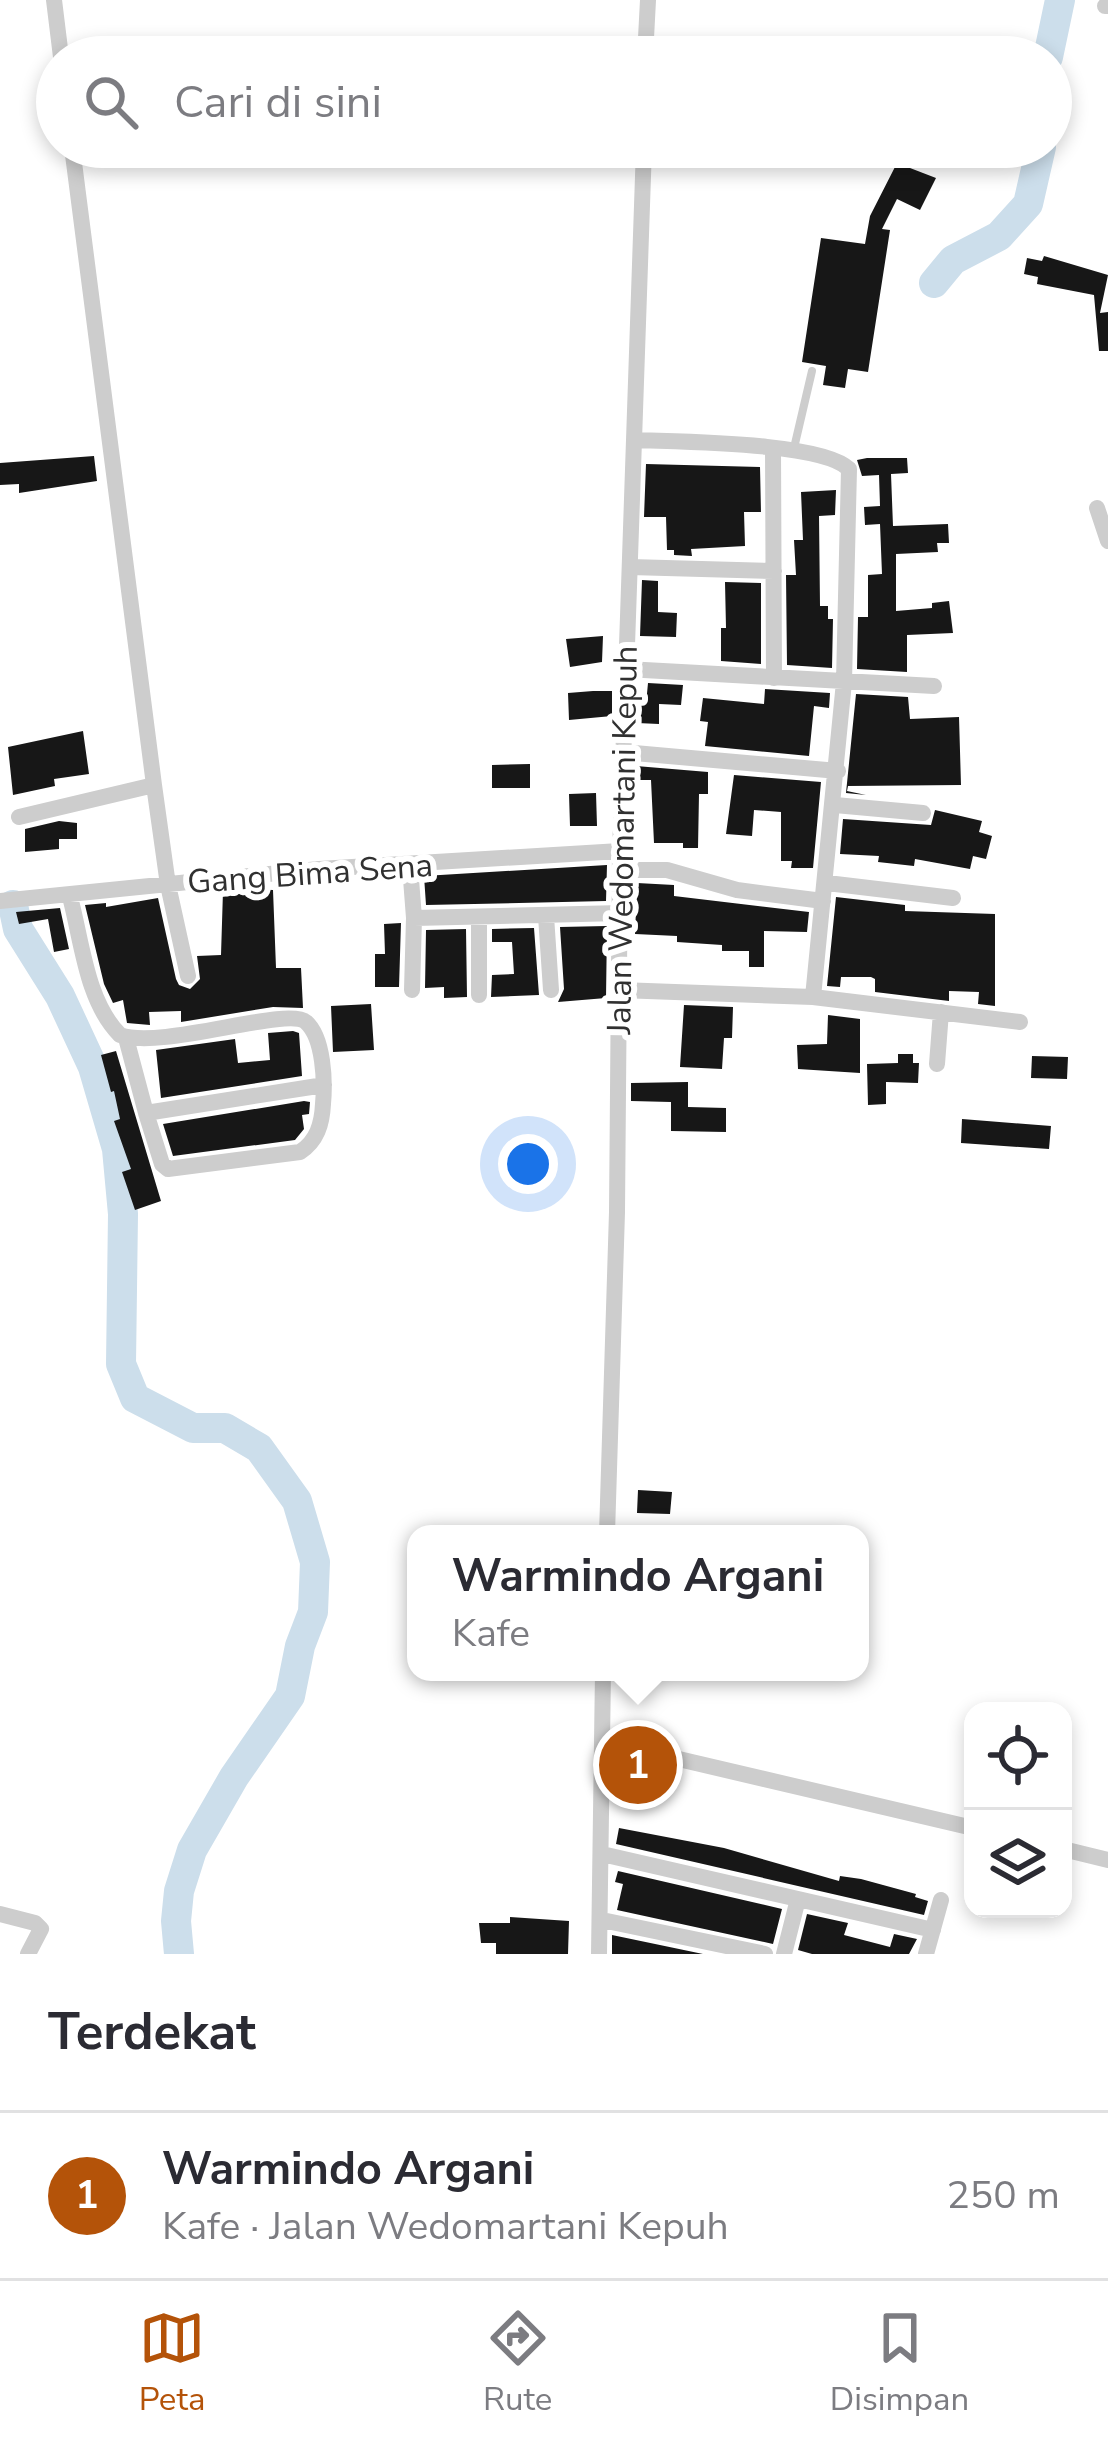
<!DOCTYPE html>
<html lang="id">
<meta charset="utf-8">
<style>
:root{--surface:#fff;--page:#f2f2f3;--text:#2b2b33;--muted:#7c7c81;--line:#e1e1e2;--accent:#b45309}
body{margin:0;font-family:"Nunito Sans",sans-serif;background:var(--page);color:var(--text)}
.controls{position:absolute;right:36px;bottom:36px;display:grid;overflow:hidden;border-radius:24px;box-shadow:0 6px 18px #0003}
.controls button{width:108px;height:108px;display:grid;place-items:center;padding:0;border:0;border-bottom:3px solid var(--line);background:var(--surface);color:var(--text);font:60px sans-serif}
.you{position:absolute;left:528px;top:1164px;width:42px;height:42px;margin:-30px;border:9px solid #fff;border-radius:50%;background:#1a73e8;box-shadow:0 0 0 18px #1a73e833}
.badge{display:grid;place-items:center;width:78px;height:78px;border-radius:50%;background:var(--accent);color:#fff;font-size:39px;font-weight:700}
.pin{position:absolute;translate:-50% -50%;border:6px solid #fff;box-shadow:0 3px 12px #0006}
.popup{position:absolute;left:407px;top:1525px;width:462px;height:156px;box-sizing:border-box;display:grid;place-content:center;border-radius:24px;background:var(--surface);filter:drop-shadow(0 3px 9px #0005);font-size:39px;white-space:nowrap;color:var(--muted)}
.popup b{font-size:45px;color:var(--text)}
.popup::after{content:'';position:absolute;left:50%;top:100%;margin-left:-24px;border:24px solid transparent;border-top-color:var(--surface)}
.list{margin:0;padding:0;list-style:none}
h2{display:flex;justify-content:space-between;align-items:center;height:156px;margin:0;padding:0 48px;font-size:51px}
h2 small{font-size:39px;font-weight:400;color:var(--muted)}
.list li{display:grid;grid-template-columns:78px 1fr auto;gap:36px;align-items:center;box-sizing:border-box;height:168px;padding:0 48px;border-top:3px solid var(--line)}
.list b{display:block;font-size:45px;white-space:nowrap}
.list p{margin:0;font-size:39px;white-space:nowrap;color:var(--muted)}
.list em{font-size:39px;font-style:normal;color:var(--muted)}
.icon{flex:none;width:66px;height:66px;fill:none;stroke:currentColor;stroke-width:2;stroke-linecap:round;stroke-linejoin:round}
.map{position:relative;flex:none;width:1108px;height:1954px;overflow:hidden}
.search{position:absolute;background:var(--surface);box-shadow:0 6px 18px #0003;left:36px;right:36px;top:36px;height:132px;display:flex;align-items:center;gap:30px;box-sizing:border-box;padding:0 42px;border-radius:66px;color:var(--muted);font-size:45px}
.sheet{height:324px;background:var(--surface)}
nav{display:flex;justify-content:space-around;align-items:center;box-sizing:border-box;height:168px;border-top:3px solid var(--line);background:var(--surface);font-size:33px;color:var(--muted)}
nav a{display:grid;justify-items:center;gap:6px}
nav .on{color:var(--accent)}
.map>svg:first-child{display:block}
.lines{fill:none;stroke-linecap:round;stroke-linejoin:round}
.river{stroke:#ccdeeb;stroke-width:30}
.building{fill:#171717}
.service{stroke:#cdcdcd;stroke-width:8}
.minor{stroke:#cdcdcd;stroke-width:16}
.labels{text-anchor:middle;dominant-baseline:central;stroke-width:12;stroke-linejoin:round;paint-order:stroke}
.street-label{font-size:33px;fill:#303030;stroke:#fff}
</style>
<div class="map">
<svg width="1108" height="1954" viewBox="0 0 1108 1954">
<rect width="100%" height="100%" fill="#fff"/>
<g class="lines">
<!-- river -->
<path class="river" d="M 1048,57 L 1060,0
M 934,283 L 953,260 L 999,236 L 1028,204 L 1041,147
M 13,905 L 18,929 L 60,996 L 93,1067 L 117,1149 L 123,1214 L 121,1364 L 135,1398 L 193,1428 L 225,1428 L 259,1448 L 297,1501 L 315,1562 L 313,1612 L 300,1646 L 290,1696 L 234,1777 L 192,1850 L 179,1891 L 176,1921 L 179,1954"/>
</g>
<!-- building -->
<path class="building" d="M 897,163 L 936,178 L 920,210 L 897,199 L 882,229 L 890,230 L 868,372 L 848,369 L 845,388 L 823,385 L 826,366 L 802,362 L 821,238 L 865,244 L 870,216 Z
M 1044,256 L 1108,275 L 1100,313 L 1108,312 L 1108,351 L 1099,351 L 1094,295 L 1037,284 L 1038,277 L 1024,274 L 1027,258 L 1042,261 Z
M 94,456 L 97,481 L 19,493 L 19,484 L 0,485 L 0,463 Z
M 867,458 L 907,458 L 908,473 L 891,474 L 893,526 L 948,524 L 949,543 L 937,543 L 938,552 L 896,554 L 896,611 L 932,608 L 932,603 L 949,601 L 953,633 L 907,635 L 907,672 L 857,669 L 858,617 L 868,617 L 868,575 L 882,574 L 880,524 L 865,525 L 864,507 L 880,506 L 879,475 L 862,476 L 857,460 Z
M 646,464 L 760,467 L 761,512 L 744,512 L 745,546 L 691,549 L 692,556 L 674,555 L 674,550 L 667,550 L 666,517 L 644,517 Z
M 836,490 L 835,515 L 819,516 L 820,606 L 828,606 L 828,619 L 833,619 L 832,668 L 787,665 L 786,575 L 796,575 L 794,540 L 803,540 L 801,492 Z
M 642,580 L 658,581 L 658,612 L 677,613 L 676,637 L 640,636 Z
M 725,582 L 761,583 L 761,664 L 721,661 L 721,628 L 726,628 Z
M 603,636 L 602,662 L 570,667 L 566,639 Z
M 648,683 L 683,685 L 681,705 L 659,704 L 659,724 L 637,723 L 638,704 L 646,704 Z
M 765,689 L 830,693 L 829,708 L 814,706 L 809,756 L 705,746 L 708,722 L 700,721 L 703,698 L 764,704 Z
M 593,691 L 612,691 L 612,716 L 569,720 L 568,693 Z
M 856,694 L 908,697 L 910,719 L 959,717 L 961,785 L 848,786 L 847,791 L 866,795 L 846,793 Z
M 83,731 L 89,774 L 54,779 L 55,786 L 13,795 L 8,747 Z
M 530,764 L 530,788 L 492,788 L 492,765 Z
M 636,766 L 708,772 L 708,794 L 699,794 L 698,848 L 683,848 L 683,843 L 654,843 L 651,780 L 635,780 Z
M 734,775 L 821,782 L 813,868 L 791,868 L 792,861 L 781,861 L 781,812 L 754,810 L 752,836 L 726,834 Z
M 596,793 L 597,826 L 570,826 L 569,794 Z
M 935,810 L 982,821 L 979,832 L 992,836 L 986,859 L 973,856 L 970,869 L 915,859 L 914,866 L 878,862 L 879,856 L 840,854 L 843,819 L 931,825 Z
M 59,821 L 77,823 L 77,839 L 59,839 L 59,849 L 25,852 L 25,829 Z
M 607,865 L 606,901 L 426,905 L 424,876 Z
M 637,883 L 674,885 L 674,896 L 809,912 L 807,932 L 764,931 L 764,967 L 749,967 L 749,951 L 722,951 L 722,945 L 677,942 L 677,936 L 635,934 Z
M 248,889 L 273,890 L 276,968 L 301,968 L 303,1008 L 273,1007 L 181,1022 L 181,1011 L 149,1012 L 150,1025 L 127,1023 L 123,1000 L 113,1003 L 104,984 L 85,905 L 106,903 L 106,907 L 158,898 L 176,979 L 179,985 L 190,989 L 200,979 L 197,956 L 221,955 L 223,891 Z
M 836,897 L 905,905 L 905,911 L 995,914 L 995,1006 L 978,1004 L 979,992 L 949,991 L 949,1001 L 875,992 L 875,979 L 871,977 L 841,977 L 840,987 L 827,986 Z
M 60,908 L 69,949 L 54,952 L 48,919 L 19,924 L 16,912 Z
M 401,923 L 399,987 L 375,987 L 375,954 L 385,954 L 384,924 Z
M 607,926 L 606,998 L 558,1002 L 564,989 L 560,927 Z
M 534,928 L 539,995 L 491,997 L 492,975 L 514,974 L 512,942 L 492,942 L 492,929 Z
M 466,929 L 467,997 L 444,998 L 444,987 L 425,988 L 426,930 Z
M 371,1004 L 374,1050 L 333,1052 L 331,1006 Z
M 684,1005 L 733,1007 L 732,1038 L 724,1038 L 722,1069 L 680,1067 Z
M 828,1015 L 860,1019 L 860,1073 L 798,1069 L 797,1045 L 827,1044 Z
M 293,1031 L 299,1033 L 302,1076 L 161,1098 L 156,1050 L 235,1039 L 238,1063 L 270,1060 L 268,1033 Z
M 116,1051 L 161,1201 L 135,1210 L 122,1172 L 131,1169 L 114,1121 L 120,1119 L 114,1091 L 111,1092 L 101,1055 Z
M 898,1054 L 913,1054 L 913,1063 L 919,1063 L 918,1083 L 886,1082 L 886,1104 L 868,1105 L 867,1064 L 898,1063 Z
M 1032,1056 L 1068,1057 L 1067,1079 L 1031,1078 Z
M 688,1082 L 688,1107 L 726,1108 L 726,1132 L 671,1131 L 671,1102 L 631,1101 L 631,1083 Z
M 304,1101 L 310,1102 L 309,1114 L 302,1115 L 304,1129 L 295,1140 L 173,1156 L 163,1124 Z
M 962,1119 L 1051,1126 L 1049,1149 L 961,1143 Z
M 638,1490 L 672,1492 L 670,1514 L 637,1513 Z
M 619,1828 L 724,1848 L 839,1881 L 840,1876 L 861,1879 L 916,1894 L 915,1897 L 928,1901 L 924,1915 L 616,1844 Z
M 618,1871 L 782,1909 L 773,1944 L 617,1910 L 623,1884 L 615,1882 Z
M 807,1914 L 848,1923 L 844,1935 L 890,1947 L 894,1934 L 917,1939 L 909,1954 L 812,1954 L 798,1950 Z
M 510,1917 L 569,1921 L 568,1954 L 496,1954 L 496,1943 L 481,1943 L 479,1923 L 510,1923 Z
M 612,1935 L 703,1954 L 612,1954 Z"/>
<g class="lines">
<!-- service -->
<path class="service" d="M 794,448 L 812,371"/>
<!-- minor -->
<path class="minor" d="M 54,0 L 61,57
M 1105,6 L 1108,6
M 645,57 L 648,0
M 72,147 L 154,785 L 168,885 L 188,976
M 635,440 C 679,442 822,442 849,469 L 844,682 L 813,997
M 773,449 L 774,678
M 1097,508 L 1108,541
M 630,567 L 774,571
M 626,669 L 934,686
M 623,752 L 838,771
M 835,805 L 923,813
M 19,817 L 154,785
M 410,866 L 414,918
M 620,870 L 667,870 L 737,890 L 823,901
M 827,883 L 953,898
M 70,897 C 82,941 86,1001 120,1035 C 162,1050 287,1006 306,1022 C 324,1038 325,1082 323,1104 C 322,1124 317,1141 300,1152 L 168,1169 L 162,1164 L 146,1113
M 0,901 L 319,869 L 620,851
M 546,916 L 551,990
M 412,990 L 414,918 L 621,913
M 620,990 L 813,997 L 1020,1022
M 479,995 L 479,917
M 126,1038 L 146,1113 L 324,1085
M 937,1064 L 941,1012
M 607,1534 L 617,1212 L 620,851 L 644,147
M 602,1741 L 973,1828
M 1063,1849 L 1108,1860
M 602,1854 L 798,1899
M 0,1914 L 35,1923 L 41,1929 L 28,1954
M 602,1920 L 765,1954
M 599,1954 L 603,1672
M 784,1954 L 798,1899 L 933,1930
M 926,1954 L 941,1900"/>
</g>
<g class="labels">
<!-- street labels -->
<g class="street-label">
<text transform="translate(623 840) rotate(-89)">Jalan Wedomartani Kepuh</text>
<text transform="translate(310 874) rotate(-4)">Gang Bima Sena</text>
</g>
</g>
</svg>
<div class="controls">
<button><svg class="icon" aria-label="locate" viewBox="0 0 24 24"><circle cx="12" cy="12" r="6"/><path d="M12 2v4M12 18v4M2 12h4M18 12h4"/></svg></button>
<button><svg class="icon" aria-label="layers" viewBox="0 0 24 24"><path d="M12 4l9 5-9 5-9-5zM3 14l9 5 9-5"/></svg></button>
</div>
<div class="you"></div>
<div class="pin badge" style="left:638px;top:1765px">1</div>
<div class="popup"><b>Warmindo Argani</b>Kafe</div>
<div class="search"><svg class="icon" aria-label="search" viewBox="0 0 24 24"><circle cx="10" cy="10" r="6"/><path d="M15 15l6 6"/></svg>Cari di sini</div>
</div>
<section class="sheet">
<h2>Terdekat<small></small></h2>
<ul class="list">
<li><span class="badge">1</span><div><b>Warmindo Argani</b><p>Kafe · Jalan Wedomartani Kepuh</p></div><em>250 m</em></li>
</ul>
</section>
<nav>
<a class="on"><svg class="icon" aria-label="map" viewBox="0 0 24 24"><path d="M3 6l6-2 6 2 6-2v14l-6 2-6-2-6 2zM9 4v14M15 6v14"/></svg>Peta</a>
<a><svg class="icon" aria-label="directions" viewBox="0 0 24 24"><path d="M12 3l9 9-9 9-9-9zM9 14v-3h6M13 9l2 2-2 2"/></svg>Rute</a>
<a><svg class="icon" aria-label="saved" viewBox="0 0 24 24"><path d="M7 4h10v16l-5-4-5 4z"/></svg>Disimpan</a>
</nav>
